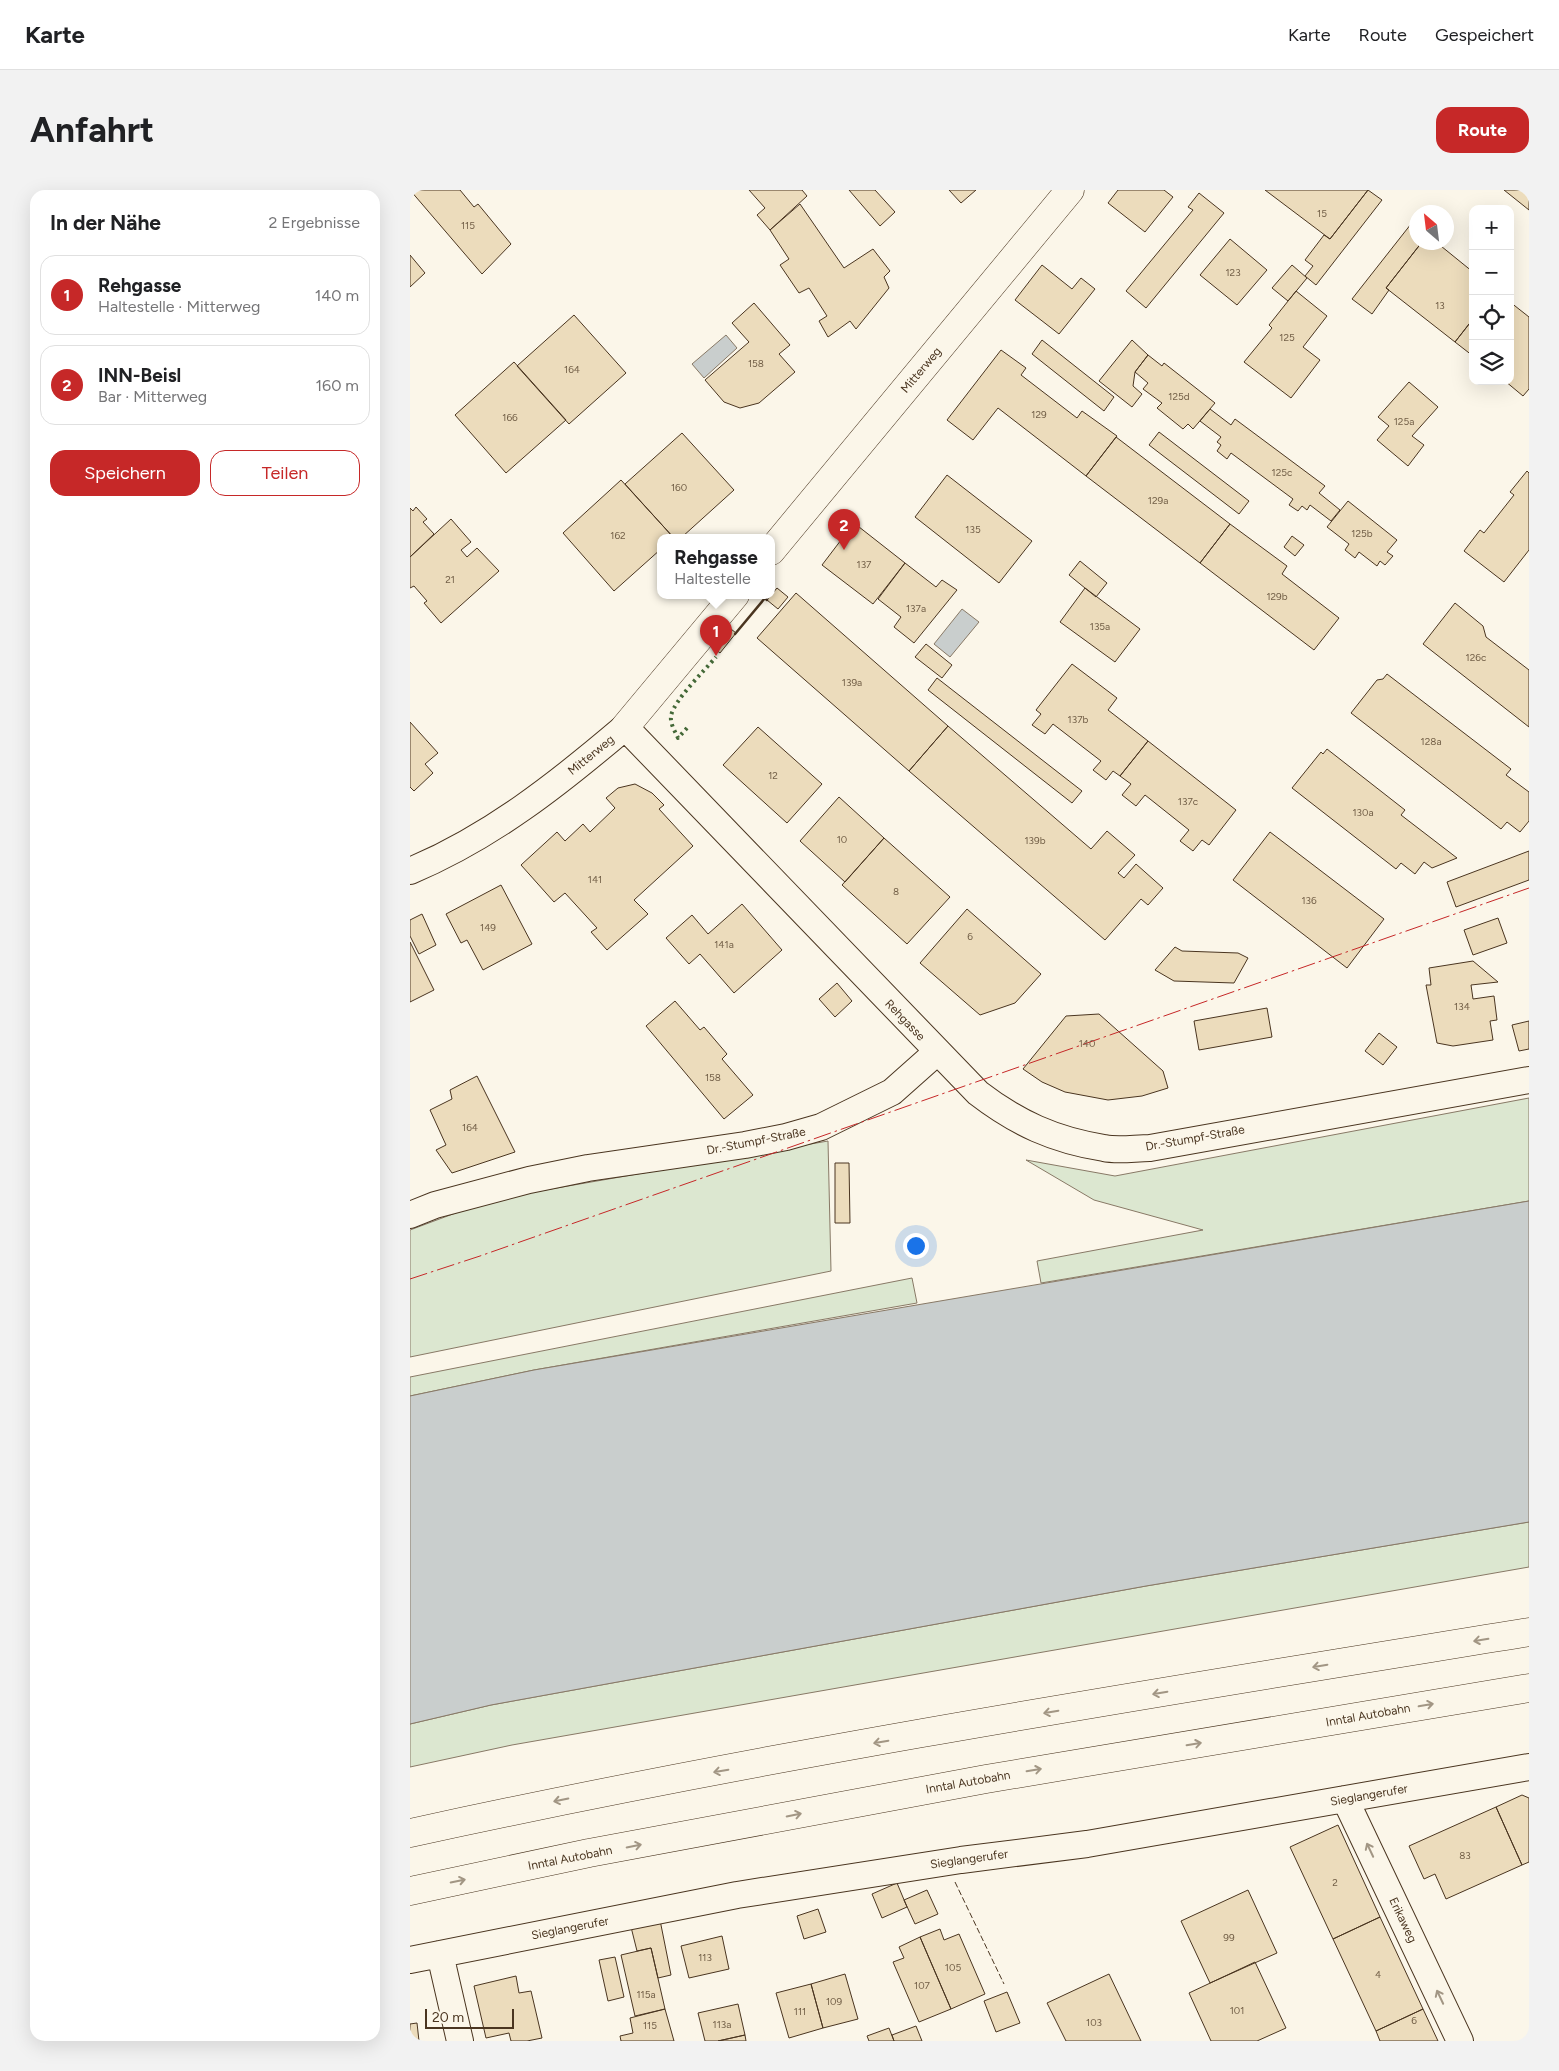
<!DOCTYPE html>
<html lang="de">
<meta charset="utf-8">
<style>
:root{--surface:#fff;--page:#f2f2f2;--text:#202124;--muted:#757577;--line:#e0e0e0;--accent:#c62828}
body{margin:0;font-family:Figtree,sans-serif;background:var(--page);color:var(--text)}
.controls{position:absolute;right:15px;top:15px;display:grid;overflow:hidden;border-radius:10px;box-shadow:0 5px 20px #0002}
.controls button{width:45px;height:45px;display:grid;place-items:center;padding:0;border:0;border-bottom:1px solid var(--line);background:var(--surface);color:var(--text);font:25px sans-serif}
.compass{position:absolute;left:999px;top:15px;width:45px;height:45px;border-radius:50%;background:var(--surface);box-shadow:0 5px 20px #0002;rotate:332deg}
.scale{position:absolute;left:15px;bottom:12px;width:89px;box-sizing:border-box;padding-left:5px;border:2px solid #4a3520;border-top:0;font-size:14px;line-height:18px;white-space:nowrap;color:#4a3520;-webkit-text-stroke:4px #fbf6e9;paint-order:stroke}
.you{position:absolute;left:505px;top:1055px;width:18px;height:18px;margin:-12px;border:4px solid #fff;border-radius:50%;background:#1a73e8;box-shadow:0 0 0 8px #1a73e833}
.badge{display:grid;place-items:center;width:32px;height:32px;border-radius:50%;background:var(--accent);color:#fff;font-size:16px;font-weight:700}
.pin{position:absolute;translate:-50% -41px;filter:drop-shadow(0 1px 2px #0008)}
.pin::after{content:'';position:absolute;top:26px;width:18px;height:15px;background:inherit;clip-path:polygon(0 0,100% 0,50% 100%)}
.popup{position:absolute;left:247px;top:344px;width:118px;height:65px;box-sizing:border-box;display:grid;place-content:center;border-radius:10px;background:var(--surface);filter:drop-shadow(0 1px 4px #0005);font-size:16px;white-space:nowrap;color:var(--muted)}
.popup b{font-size:19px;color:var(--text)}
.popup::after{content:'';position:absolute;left:50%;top:100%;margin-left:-10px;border:10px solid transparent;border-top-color:var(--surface)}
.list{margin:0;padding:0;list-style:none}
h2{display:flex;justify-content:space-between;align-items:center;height:65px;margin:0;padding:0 20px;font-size:21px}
h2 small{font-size:16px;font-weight:400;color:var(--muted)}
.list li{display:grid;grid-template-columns:32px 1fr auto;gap:15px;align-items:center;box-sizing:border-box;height:80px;margin:0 10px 10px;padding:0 10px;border:1px solid var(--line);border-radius:15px}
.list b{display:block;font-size:19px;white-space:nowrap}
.list p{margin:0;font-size:16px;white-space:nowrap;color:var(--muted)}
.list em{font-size:16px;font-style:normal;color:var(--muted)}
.actions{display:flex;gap:10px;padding:15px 20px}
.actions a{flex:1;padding:11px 0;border:1px solid var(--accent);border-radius:15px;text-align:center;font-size:18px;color:var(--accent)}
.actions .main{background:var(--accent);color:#fff}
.icon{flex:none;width:28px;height:28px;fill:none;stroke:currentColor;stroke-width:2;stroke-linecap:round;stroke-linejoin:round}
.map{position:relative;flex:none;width:1119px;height:1851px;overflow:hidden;border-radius:15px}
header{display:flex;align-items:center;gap:30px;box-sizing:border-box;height:70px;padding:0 25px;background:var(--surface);border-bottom:1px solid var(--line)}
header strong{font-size:24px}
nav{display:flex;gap:28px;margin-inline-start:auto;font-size:18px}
.intro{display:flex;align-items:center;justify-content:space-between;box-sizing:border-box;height:120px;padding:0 30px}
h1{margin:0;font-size:35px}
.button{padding:12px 22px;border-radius:15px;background:var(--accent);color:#fff;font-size:18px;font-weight:700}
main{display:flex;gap:30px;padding:0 30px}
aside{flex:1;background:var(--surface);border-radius:15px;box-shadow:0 5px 20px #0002}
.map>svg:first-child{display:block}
.green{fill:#dce7d0;stroke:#887966}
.water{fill:#c9cecd;stroke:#887966}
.building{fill:#ecdcbc;stroke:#4a3520}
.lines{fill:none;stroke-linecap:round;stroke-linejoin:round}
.minor-casing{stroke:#4a3520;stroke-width:28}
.tertiary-casing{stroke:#4a3520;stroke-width:29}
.motorway-casing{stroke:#4a3520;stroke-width:29}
.minor{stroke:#fbf6e9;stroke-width:26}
.tertiary{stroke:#fbf6e9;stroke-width:28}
.motorway{stroke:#fbf6e9;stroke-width:28}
.hedge{stroke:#436837;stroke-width:4;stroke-dasharray:2.5 4;stroke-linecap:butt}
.fence{stroke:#4a3520;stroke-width:1;stroke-dasharray:6 2.5;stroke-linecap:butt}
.wall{stroke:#4a3520;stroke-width:2.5}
.power{stroke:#c62828;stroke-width:1;stroke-dasharray:18 4 2.5 4;stroke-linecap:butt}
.oneway{stroke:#a29684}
.labels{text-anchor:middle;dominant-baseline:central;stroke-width:4;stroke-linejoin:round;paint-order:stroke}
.number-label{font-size:10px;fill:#725f47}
.street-label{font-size:12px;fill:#4a3520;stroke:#fbf6e9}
</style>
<header>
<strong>Karte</strong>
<nav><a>Karte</a><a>Route</a><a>Gespeichert</a></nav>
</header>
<div class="intro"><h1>Anfahrt</h1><a class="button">Route</a></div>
<main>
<aside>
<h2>In der Nähe<small>2 Ergebnisse</small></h2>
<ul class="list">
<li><span class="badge">1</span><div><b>Rehgasse</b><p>Haltestelle · Mitterweg</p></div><em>140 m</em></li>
<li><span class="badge">2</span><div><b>INN-Beisl</b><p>Bar · Mitterweg</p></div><em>160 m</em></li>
</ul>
<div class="actions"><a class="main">Speichern</a><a>Teilen</a></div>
</aside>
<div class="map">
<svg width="1119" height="1851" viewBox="0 0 1119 1851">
<rect width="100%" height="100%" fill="#fbf6e9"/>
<!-- green -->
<path class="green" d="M 1119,908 L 1119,1011 L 631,1093 L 627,1071 L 793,1040 L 684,1010 L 616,970 L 705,986 Z
M 418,951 L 421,1081 L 0,1167 L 0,1040 L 83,1009 Z
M 502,1088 L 507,1113 L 124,1180 L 0,1206 L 0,1187 Z
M 1119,1332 L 1119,1377 L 102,1555 L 0,1577 L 0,1534 L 81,1515 L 736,1396 Z"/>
<!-- water -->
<path class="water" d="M 316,145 L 327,158 L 294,188 L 282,174 Z
M 552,419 L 569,432 L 540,467 L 524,454 Z
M 1119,1011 L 1119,1332 L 736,1396 L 81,1515 L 0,1534 L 0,1206 L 124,1180 Z"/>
<!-- building -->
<path class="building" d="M 0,0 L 50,0 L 64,17 L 68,14 L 101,54 L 72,84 Z
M 339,0 L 392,0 L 397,6 L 360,40 L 347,25 L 355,18 Z
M 439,0 L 465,0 L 485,22 L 470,36 Z
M 539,0 L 566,0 L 551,13 Z
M 708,0 L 754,0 L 763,7 L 735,42 L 698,13 Z
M 855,0 L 958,0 L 920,49 Z
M 958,0 L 972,10 L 906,95 L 895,86 L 903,76 L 895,70 L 914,45 L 920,49 Z
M 1094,0 L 1119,0 L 1119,20 Z
M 789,3 L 814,23 L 736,118 L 716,101 L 783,20 L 778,17 Z
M 390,14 L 434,78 L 463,59 L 480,81 L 474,87 L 479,98 L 446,139 L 440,131 L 418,147 L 409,131 L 417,126 L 399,98 L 389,103 L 370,75 L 379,69 L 360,40 Z
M 1001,34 L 1006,37 L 1006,52 L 1012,52 L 976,98 L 979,100 L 962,124 L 942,109 Z
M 820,49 L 857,80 L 827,115 L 790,85 Z
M 1012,52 L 1026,52 L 1063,82 L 1063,129 L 1045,152 L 976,98 Z
M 0,65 L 15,83 L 0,97 Z
M 632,75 L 662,99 L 671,88 L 685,99 L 649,144 L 605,110 Z
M 882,75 L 897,88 L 878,111 L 862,98 Z
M 886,101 L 917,126 L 893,157 L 910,170 L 881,208 L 834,172 L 862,138 L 859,135 Z
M 1100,112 L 1119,127 L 1119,199 L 1113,206 L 1095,191 L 1100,191 Z
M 344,113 L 380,155 L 369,164 L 385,182 L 349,213 L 330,218 L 314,212 L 295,190 L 339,152 L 322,133 Z
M 164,125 L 216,183 L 159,234 L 107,176 Z
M 1063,129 L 1063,166 L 1045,152 Z
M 632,150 L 704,207 L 694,221 L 622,164 Z
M 722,150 L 738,165 L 725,182 L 723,196 L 732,204 L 722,217 L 689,191 Z
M 591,160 L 616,178 L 611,185 L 667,228 L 672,221 L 707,246 L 676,286 L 588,218 L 563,250 L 537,230 Z
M 738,165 L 752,176 L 754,173 L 805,213 L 783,239 L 778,234 L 773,239 L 747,218 L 752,213 L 733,199 L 738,193 L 725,182 Z
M 104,172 L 156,230 L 96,283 L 45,225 Z
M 999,192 L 1028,217 L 1002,246 L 1014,255 L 998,276 L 967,250 L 979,236 L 968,227 Z
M 800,219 L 821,235 L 825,229 L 915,296 L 909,303 L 930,320 L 921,331 L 900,315 L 897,320 L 892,316 L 888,321 L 879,315 L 883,309 L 821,263 L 817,269 L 807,261 L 811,255 L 807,252 L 811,247 L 790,231 Z
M 749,242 L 839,311 L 829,324 L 739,255 Z
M 272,243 L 324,300 L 272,347 L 263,347 L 215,294 Z
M 706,247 L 820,334 L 790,373 L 676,286 Z
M 1117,281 L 1119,283 L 1119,360 L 1094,392 L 1054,361 L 1070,340 L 1074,343 L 1104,305 L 1100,302 Z
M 537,285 L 622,351 L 589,393 L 505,327 Z
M 211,290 L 263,347 L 251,347 L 251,359 L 204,401 L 153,343 Z
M 938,311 L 987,350 L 977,362 L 983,366 L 975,375 L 970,371 L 967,376 L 949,362 L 945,368 L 935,360 L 939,354 L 917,337 Z
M 6,317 L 17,329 L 13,332 L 24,344 L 0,367 L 0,318 L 3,321 Z
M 41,329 L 61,352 L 51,360 L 57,367 L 67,358 L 89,381 L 31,433 L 14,413 L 17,411 L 4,396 L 0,398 L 0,367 Z
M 444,333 L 495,373 L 463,414 L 412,375 Z
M 820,334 L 877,376 L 872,384 L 929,428 L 904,460 L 790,373 Z
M 882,346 L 894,355 L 885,366 L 874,357 Z
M 670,371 L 697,393 L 686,407 L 659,385 Z
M 495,373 L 526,397 L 532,390 L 547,400 L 504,453 L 484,437 L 491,427 L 468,409 Z
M 367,398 L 378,407 L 368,419 L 357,410 Z
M 675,398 L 730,439 L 705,472 L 650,432 Z
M 386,403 L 538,536 L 499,581 L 347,448 Z
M 1045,413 L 1073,436 L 1076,447 L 1119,480 L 1119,537 L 1013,454 Z
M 321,439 L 326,443 L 310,463 L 305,459 Z
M 516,454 L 542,475 L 532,488 L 505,467 Z
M 662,474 L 707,508 L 698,520 L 738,551 L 710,586 L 703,581 L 696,590 L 683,580 L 691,571 L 643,534 L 635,544 L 622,535 L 631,524 L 626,520 Z
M 977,484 L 1101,579 L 1096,585 L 1119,602 L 1119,631 L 1110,642 L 1097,632 L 1091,639 L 941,523 L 967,490 L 973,489 Z
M 527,488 L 672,601 L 662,613 L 518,500 Z
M 0,532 L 28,563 L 15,574 L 23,583 L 4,601 L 0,597 Z
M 538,536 L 681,659 L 697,641 L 725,665 L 708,683 L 714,688 L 726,674 L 753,698 L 738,715 L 731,709 L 695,750 L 499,581 Z
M 348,537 L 412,594 L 377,633 L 313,575 Z
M 738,551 L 826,620 L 799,655 L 792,650 L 783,661 L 770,651 L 779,640 L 735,605 L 726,616 L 712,605 L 721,594 L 710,586 Z
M 917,559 L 995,620 L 991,625 L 1047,668 L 1022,678 L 1014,672 L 1005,684 L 991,673 L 986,679 L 882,598 L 911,562 L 913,564 Z
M 225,594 L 242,603 L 254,615 L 249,619 L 283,656 L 224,710 L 238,724 L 197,760 L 181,742 L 187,738 L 155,703 L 144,712 L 111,675 L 147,642 L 155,651 L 173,634 L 180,642 L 205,618 L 196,608 L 208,598 Z
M 429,607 L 474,648 L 435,692 L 390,651 Z
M 860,642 L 974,729 L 937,778 L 823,690 Z
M 474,648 L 540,707 L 497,754 L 432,695 Z
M 1119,661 L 1119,690 L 1046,717 L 1037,692 Z
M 91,695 L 122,754 L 73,780 L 57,750 L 51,753 L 36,724 Z
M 332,714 L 372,760 L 324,803 L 290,764 L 279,774 L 256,748 L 282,725 L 298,744 Z
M 557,719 L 631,784 L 605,813 L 570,825 L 510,773 Z
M 12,724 L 26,755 L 9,764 L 0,746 L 0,730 Z
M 1088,728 L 1097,753 L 1063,765 L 1054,740 Z
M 0,752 L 24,800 L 0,812 Z
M 765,757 L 772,761 L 828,763 L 838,768 L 824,793 L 764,791 L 745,780 Z
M 1063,771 L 1088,792 L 1061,795 L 1063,809 L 1084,806 L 1087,830 L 1080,831 L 1083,850 L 1043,856 L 1027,853 L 1016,795 L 1021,795 L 1019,778 Z
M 427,793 L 442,811 L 425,827 L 409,809 Z
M 265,811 L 290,840 L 294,837 L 317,864 L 312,869 L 343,905 L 314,929 L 236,836 Z
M 857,818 L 862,847 L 789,860 L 784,831 Z
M 689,824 L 753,881 L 758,898 L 732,906 L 698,910 L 655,902 L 632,892 L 613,879 L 656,826 Z
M 1119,831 L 1119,859 L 1109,861 L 1102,835 Z
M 969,843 L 987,857 L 973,875 L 955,861 Z
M 67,886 L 105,962 L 42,983 L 26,960 L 36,955 L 20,920 L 42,909 L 40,900 Z
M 425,973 L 439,973 L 440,1033 L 425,1033 Z
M 1112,1605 L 1119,1608 L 1119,1672 L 1112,1675 L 1086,1617 Z
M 1086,1617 L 1112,1675 L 1036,1709 L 1025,1684 L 1014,1689 L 999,1656 Z
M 928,1635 L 970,1727 L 923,1749 L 880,1657 Z
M 487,1693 L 497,1717 L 472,1728 L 462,1704 Z
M 517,1700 L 528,1724 L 505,1734 L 494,1710 Z
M 838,1700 L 867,1763 L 800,1793 L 771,1731 Z
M 408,1719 L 416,1742 L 394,1749 L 387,1726 Z
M 970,1727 L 1013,1819 L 966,1841 L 923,1749 Z
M 250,1730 L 261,1785 L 248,1788 L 241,1758 L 227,1761 L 221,1737 Z
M 530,1739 L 534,1750 L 549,1744 L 575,1804 L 541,1819 L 510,1747 Z
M 312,1746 L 319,1779 L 279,1788 L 271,1756 Z
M 510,1747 L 541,1819 L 509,1832 L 483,1772 L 494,1768 L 489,1757 Z
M 241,1758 L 255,1819 L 225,1826 L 211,1765 Z
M 205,1767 L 214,1807 L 198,1811 L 189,1770 Z
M 845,1772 L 876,1838 L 847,1851 L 801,1851 L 779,1803 Z
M 435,1784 L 448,1829 L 413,1838 L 401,1794 Z
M 699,1784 L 731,1851 L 656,1851 L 637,1813 Z
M 106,1786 L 109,1803 L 121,1801 L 132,1848 L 117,1851 L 101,1851 L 99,1843 L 76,1848 L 64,1796 Z
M 401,1794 L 413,1838 L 379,1848 L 366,1803 Z
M 597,1802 L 610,1833 L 586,1842 L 574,1811 Z
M 328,1814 L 335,1845 L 308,1851 L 295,1851 L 288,1823 Z
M 255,1819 L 264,1851 L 211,1851 L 210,1846 L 223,1843 L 220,1828 Z
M 1013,1819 L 1028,1851 L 970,1851 L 966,1841 Z
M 7,1833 L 9,1851 L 0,1851 L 0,1834 Z
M 506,1836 L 512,1851 L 484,1851 L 482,1845 Z
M 479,1838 L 484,1851 L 459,1851 L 457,1846 Z
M 335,1845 L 336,1851 L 308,1851 Z"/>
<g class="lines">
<defs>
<path id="minor" d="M 0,681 C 81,647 148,594 215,537 L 568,903 C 607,933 644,950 694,958 C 708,961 725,958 740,958 L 1119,890
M 0,1025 L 25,1015 L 119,990 L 178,978 L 335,955 L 376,947 L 411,937 L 482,902 L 527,862
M 935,1609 L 1050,1851
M 30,1764 L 50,1851
M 0,1770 L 327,1705 L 551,1670 L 677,1654 L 1119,1577"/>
<path id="tertiary" d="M 361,361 L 660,0
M 215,537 L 325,405"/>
<path id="motorway" d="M 0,1643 C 370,1562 745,1503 1119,1442
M 0,1701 L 179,1663 L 576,1589 L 1119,1498"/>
</defs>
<!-- minor casing -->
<use href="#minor" class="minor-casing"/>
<!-- tertiary casing -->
<use href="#tertiary" class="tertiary-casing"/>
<!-- motorway casing -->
<use href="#motorway" class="motorway-casing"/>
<!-- minor -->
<use href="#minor" class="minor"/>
<!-- tertiary -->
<use href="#tertiary" class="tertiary"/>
<!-- motorway -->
<use href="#motorway" class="motorway"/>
<!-- hedge -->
<path class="hedge" d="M 277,538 L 268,548 C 265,541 260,534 261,526 C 264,510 295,480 306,467"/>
<!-- fence -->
<path class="fence" d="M 545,1692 L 594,1794"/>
<!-- wall -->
<path class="wall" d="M 325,444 L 355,408 L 357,410"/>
<!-- power -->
<path class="power" d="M 0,1089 L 70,1066 L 1119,698"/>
</g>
<!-- one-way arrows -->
<defs><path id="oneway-shaft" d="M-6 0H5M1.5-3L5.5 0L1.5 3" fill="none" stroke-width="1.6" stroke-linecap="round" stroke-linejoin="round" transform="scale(1.25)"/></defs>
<g class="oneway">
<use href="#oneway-shaft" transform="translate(1071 1450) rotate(171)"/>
<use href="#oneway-shaft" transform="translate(910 1476) rotate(170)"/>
<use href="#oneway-shaft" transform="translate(750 1503) rotate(170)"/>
<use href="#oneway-shaft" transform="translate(1016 1515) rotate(-10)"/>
<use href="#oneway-shaft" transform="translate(641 1522) rotate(170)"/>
<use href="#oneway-shaft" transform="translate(471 1552) rotate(170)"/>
<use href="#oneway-shaft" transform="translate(784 1554) rotate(-9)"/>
<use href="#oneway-shaft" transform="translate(624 1580) rotate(-9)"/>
<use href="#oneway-shaft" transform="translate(311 1581) rotate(170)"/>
<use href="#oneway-shaft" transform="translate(151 1610) rotate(168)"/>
<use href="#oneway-shaft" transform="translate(384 1625) rotate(-11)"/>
<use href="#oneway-shaft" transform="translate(224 1656) rotate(-11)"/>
<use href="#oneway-shaft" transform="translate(960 1660) rotate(-115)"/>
<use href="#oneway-shaft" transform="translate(48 1691) rotate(-12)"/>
<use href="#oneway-shaft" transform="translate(1030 1807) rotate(-115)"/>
</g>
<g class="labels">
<!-- number labels -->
<g class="number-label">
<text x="912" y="23">15</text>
<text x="58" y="35">115</text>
<text x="823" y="82">123</text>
<text x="1030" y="115">13</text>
<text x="877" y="147">125</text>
<text x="346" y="173">158</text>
<text x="162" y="179">164</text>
<text x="769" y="206">125d</text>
<text x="629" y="224">129</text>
<text x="100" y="227">166</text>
<text x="994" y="231">125a</text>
<text x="872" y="282">125c</text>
<text x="269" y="297">160</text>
<text x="748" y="310">129a</text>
<text x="563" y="339">135</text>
<text x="952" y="343">125b</text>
<text x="208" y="345">162</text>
<text x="454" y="374">137</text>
<text x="40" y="389">21</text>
<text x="867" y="406">129b</text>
<text x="506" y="418">137a</text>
<text x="690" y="436">135a</text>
<text x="1066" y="467">126c</text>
<text x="442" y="492">139a</text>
<text x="668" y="529">137b</text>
<text x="1021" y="551">128a</text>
<text x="363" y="585">12</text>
<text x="778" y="611">137c</text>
<text x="953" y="622">130a</text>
<text x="432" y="649">10</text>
<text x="625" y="650">139b</text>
<text x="185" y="689">141</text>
<text x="486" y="701">8</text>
<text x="899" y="710">136</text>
<text x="78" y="737">149</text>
<text x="560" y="746">6</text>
<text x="314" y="754">141a</text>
<text x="1052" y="816">134</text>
<text x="677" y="853">140</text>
<text x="303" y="887">158</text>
<text x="60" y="937">164</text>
<text x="1055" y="1665">83</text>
<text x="925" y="1692">2</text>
<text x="819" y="1747">99</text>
<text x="295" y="1767">113</text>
<text x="543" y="1777">105</text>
<text x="968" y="1784">4</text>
<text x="512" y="1795">107</text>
<text x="236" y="1804">115a</text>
<text x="424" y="1811">109</text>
<text x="827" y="1820">101</text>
<text x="390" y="1821">111</text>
<text x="1004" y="1830">6</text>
<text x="684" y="1832">103</text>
<text x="312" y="1834">113a</text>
<text x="240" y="1835">115</text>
</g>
<!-- street labels -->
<g class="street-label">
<text transform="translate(511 180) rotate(-50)">Mitterweg</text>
<text transform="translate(181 565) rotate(-39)">Mitterweg</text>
<text transform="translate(495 830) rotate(46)">Rehgasse</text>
<text transform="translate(785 948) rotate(-10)">Dr.-Stumpf-Straße</text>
<text transform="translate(346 951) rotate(-11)">Dr.-Stumpf-Straße</text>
<text transform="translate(958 1525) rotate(-10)">Inntal Autobahn</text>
<text transform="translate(558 1592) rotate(-10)">Inntal Autobahn</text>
<text transform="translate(959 1605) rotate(-10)">Sieglangerufer</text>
<text transform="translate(160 1668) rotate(-11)">Inntal Autobahn</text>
<text transform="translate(559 1669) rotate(-8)">Sieglangerufer</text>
<text transform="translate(993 1730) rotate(65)">Erikaweg</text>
<text transform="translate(160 1738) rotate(-11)">Sieglangerufer</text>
</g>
</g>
</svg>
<div class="controls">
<button>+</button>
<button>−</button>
<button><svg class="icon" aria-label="locate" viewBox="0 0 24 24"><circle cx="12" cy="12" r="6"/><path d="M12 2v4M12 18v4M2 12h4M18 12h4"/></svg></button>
<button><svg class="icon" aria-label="layers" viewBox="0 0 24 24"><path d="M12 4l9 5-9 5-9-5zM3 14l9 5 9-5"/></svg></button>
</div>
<svg class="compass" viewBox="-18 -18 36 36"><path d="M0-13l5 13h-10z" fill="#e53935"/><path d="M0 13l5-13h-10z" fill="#757577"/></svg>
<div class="scale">20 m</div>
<div class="you"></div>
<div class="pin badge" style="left:306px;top:466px">1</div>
<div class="popup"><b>Rehgasse</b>Haltestelle</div>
<div class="pin badge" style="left:434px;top:360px">2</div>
</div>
</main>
